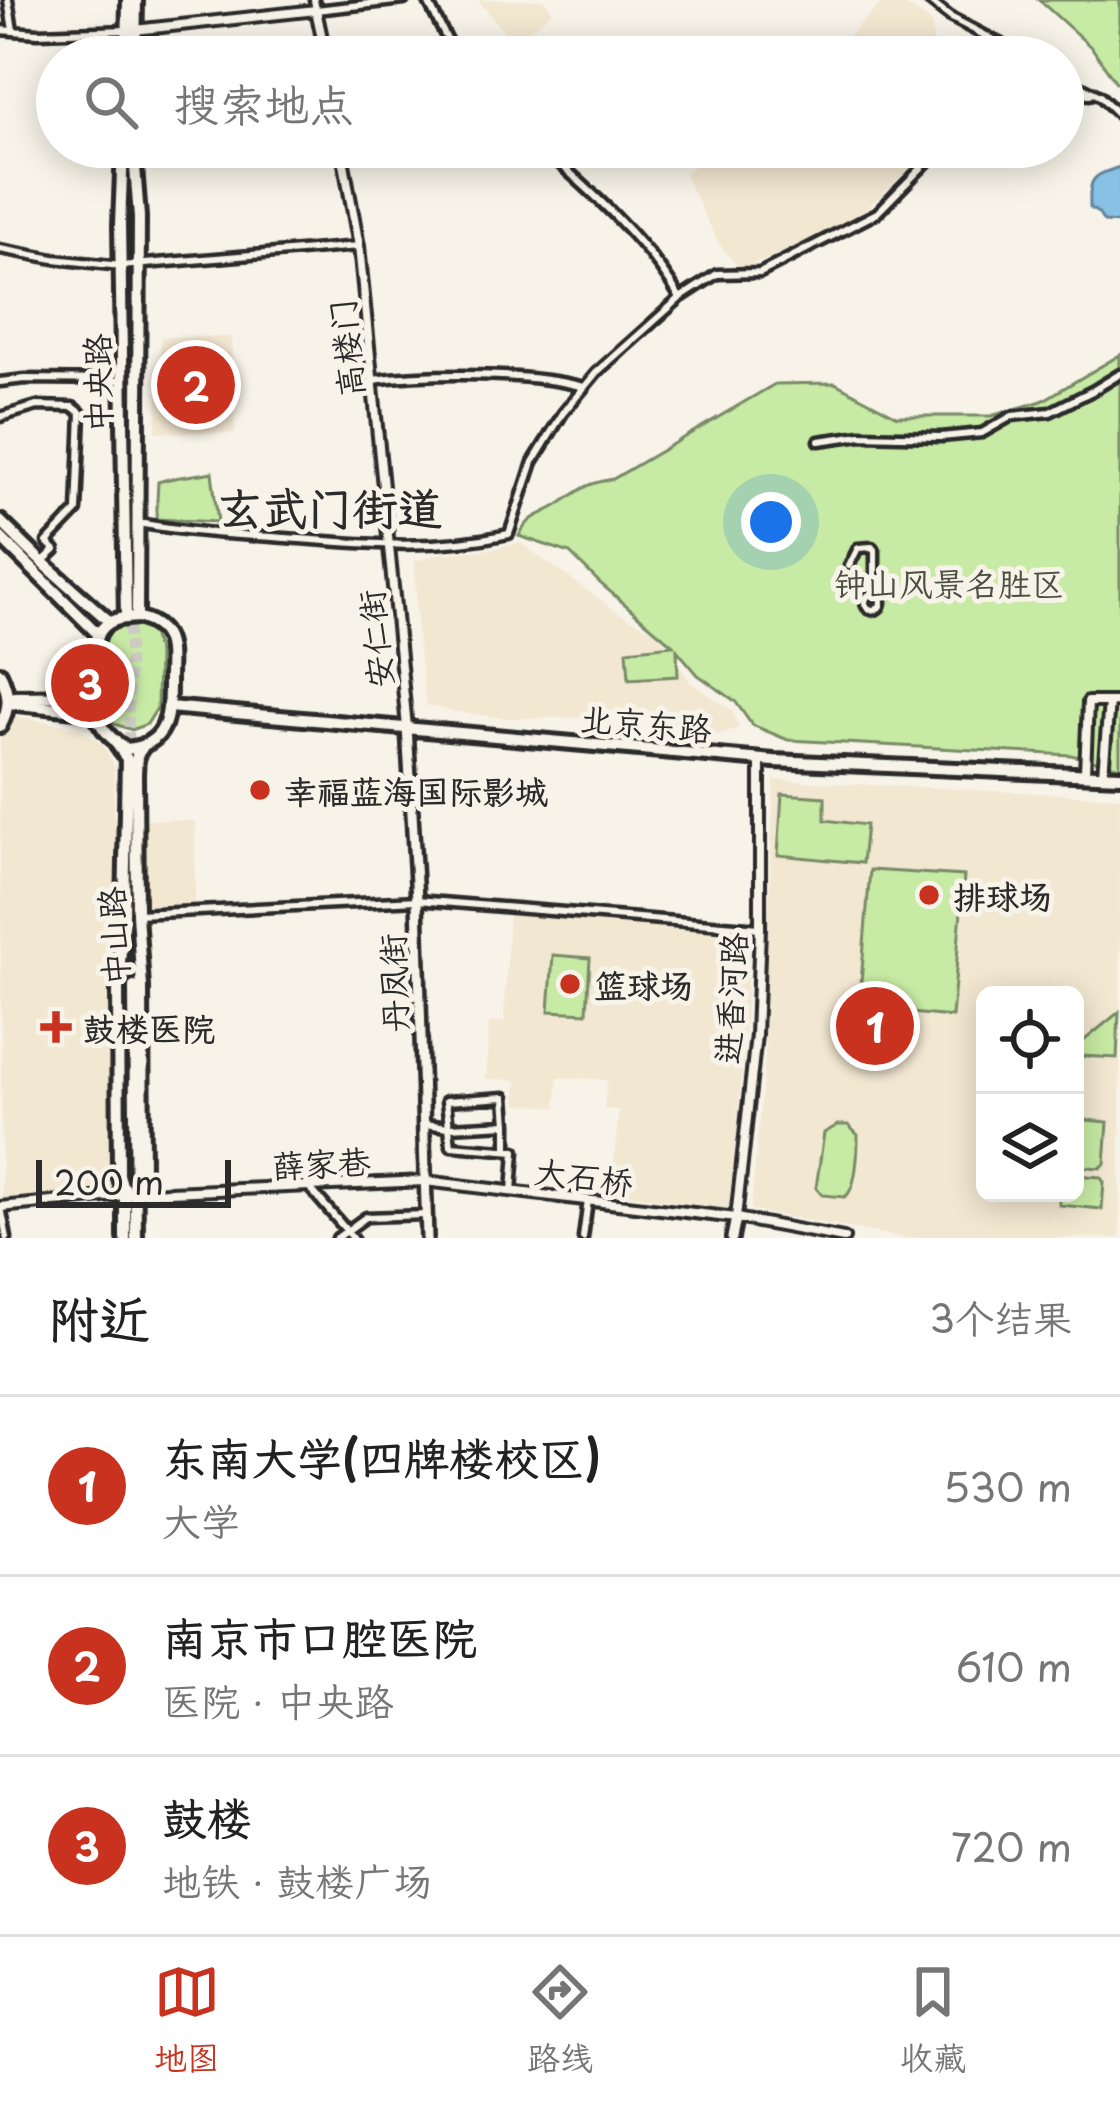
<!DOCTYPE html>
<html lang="zh">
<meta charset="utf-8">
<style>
:root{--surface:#fff;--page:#f2f2f2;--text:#222;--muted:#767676;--line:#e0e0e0;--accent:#c8321e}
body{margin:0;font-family:"Playpen Sans","LXGW WenKai TC",sans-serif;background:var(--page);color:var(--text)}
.controls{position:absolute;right:36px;bottom:36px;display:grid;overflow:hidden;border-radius:18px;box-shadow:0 6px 30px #0003}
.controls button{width:108px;height:108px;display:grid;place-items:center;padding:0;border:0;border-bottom:3px solid var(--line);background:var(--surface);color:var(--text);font:60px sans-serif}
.scale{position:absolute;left:36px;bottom:30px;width:195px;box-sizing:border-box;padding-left:12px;border:6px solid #2b2b2b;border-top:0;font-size:33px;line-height:42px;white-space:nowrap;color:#2b2b2b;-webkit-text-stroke:9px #f7f3e8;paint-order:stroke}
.you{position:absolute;left:771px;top:522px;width:42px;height:42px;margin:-30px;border:9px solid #fff;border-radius:50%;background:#1a73e8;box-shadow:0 0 0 18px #1a73e833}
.badge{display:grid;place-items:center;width:78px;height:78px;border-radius:50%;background:var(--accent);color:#fff;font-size:39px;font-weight:700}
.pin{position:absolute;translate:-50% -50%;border:6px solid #fff;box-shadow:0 3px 12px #0006}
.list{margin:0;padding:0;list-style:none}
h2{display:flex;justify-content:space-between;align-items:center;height:156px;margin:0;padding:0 48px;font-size:51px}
h2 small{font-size:39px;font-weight:400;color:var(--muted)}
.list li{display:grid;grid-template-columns:78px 1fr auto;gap:36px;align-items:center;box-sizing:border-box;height:180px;padding:0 48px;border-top:3px solid var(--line)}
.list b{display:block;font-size:45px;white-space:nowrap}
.list p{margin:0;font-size:39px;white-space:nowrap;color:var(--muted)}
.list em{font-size:39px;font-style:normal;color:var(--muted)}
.icon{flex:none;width:66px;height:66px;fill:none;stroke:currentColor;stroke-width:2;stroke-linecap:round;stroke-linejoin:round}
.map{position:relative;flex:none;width:1120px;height:1238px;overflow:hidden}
.search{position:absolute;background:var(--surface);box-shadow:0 6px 30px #0003;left:36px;right:36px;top:36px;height:132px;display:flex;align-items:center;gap:30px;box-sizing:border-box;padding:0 42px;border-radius:66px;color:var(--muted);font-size:45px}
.sheet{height:696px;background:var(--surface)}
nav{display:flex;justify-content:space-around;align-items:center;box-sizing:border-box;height:168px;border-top:3px solid var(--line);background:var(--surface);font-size:33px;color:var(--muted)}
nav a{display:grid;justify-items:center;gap:6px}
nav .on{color:var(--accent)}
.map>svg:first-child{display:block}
.built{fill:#f2e7d1;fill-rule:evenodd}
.green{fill:#c7eaa4;stroke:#798a68;stroke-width:3}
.water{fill:#87c1e6;stroke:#62859b;stroke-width:3}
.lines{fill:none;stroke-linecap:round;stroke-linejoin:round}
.primary-tunnel{stroke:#cecbc2;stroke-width:10;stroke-dasharray:10 5;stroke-linecap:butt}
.minor-casing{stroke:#2b2b2b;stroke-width:15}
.tertiary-casing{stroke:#2b2b2b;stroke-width:16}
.secondary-casing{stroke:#2b2b2b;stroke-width:18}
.primary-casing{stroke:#2b2b2b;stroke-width:20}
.minor{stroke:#f7f3e8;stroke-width:6}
.tertiary{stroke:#f7f3e8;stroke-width:8}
.secondary{stroke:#f7f3e8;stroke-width:9}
.primary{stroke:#f7f3e8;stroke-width:10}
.poi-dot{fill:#c8321e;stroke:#f7f3e8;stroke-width:4.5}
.labels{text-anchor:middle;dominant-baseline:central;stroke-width:10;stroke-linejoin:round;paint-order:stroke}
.street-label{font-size:33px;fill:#2b2b2b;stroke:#f7f3e8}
.park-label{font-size:33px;fill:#4a5143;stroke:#f7f3e8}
.poi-label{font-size:33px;font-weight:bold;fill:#2b2b2b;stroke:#f7f3e8;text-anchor:start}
.district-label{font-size:45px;font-weight:bold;fill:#2b2b2b;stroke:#f7f3e8}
</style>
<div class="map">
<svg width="1120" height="1238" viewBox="0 0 1120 1238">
<rect width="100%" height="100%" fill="#f7f3e8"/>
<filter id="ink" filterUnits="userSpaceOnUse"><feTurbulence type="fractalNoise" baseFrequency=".00833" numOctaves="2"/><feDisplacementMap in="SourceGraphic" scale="24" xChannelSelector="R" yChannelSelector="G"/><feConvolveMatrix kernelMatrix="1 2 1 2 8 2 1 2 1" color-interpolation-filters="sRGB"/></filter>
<g filter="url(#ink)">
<!-- built -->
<path class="built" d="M 478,0 L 544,0 L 553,11 L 514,43 Z
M 885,0 L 898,0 L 931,22 L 934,43 L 925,57 L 827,57 Z
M 717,147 L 931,147 L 856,219 L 790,252 L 740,268 L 719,244 L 684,174 Z
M 161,337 L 231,337 L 235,433 L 156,432 Z
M 520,543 L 616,611 L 659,634 L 690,682 L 733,711 L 738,728 L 714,736 L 655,717 L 507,718 L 455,712 L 426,705 L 417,636 L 415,561 L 443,553 L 476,551 Z
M 16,716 L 79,728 L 103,745 L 114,765 L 114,818 L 195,821 L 195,906 L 109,906 L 112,1094 L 118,1192 L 2,1205 L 0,741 Z
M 774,780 L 1120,797 L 1120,1238 L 905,1238 L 751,1210 L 765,1057 L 765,986 ZM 985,995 L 1075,995 L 1075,1193 L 985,1193 Z
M 509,912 L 750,931 L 743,1058 L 729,1209 L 611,1192 L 619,1110 L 604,1109 L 607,1080 L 558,1077 L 556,1107 L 516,1104 L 517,1080 L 486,1079 L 489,1023 L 504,1022 Z"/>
<!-- green -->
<path class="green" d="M 1039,0 L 1120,0 L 1120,88 L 1092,48 Z
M 1120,355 L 1120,767 L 1071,755 L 788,740 L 752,725 L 735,701 L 698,675 L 677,650 L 678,676 L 629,679 L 627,650 L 673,645 L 601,584 L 570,553 L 519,536 C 530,514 539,517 558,505 C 582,489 584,484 613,479 L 775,384 L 835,383 L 897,416 L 991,416 L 1042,401 Z
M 212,472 L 218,522 L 156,519 L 158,482 C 176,476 194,476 212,472 Z
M 132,623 L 142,626 L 152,634 L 158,653 L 157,708 L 147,724 L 132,730 L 114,724 L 103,708 L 103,642 L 113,628 Z
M 782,794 L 825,797 L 825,820 L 866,825 L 862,863 L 778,855 Z
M 870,870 L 964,876 L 952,1017 L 859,1008 Z
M 553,955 L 590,958 L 587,1013 L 549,1011 Z
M 1119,1012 L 1117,1058 L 1081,1056 L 1081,1043 Z
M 1075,1119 L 1108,1122 L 1105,1164 L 1100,1168 L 1075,1166 Z
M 838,1125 L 848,1125 L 858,1135 C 858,1148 857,1192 844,1197 C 843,1197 824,1195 822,1195 L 816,1188 L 824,1133 Z
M 1075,1175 L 1100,1177 L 1104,1182 L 1102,1209 L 1059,1205 L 1059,1193 L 1075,1193 Z"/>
<!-- water -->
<path class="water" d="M 1120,167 L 1120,223 L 1104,222 L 1098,213 L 1090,208 C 1089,177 1092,176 1120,167 Z"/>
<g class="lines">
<!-- primary-tunnel -->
<path class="primary-tunnel" d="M 126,248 L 127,329
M 133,324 L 133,395
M 129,612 L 129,755
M 134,942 L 134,987
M 125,986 L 127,936"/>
<defs>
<path id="minor" d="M 8,0 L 13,30
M 314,0 L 316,10 L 404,0
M 427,0 L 456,57
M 928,0 L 950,17 L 1026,57
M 0,30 L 38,33 L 128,30
M 1063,77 L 1100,96 L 1120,116
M 1063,91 L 1090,95
M 541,147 C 590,190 648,242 680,298
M 0,249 L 54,259 L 121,266 L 359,246
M 372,380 C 429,373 529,372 584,387
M 0,382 L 25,379 L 122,380
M 0,417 L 37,406 L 73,407 L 81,413 L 77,511 L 47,542 L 55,550 L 42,562
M 819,441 L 861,435 L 941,437 L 982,433 L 1012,416 L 1050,412 L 1094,390 L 1120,374
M 138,523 C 187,532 237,535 286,538 C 363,544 433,551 509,534 L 533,462 L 563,413 L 596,373 L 680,298 L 717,274 L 760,273 L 877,213 L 942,147
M 849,566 L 858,548 L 872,547 L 875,551 L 875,595
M865 602a8 8 0 1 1 16 0a8 8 0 1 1-16 0Z
M 137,914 L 417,900 L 760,928
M 424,1124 L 449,1127 L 451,1146 L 515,1151 L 512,1191
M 507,1124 L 505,1097 L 446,1101 L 449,1127 L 507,1124 L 507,1150
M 309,1187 L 353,1238
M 1,1207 L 7,1238
M 337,1238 L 366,1217 L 426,1215
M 583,1238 L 588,1200"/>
<path id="tertiary" d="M 135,30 L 316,10 L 326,57
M 341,147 L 359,246 L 407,727
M 1085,772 L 1088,702 L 1120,702
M 1103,774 L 1109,702
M 0,1207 L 146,1193 L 425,1181 L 736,1218 L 844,1238
M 736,1218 L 756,1035 L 760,928 L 760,760"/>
<path id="secondary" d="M 407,727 L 417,900 L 427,1238
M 732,1238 L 736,1218"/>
<path id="primary" d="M 127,57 L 128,0
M 135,57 L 136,0
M 123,147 L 120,225 L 126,618
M 134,154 L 139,217 L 137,617
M 0,521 L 42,562 L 110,622
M 0,537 L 98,634
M 137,617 C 147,620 155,623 162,631 C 172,644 169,662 169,678 C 169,713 170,745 126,749 C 115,742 106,734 99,722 C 91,706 90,643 102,629 C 111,618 124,618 137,617 Z
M 0,673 C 9,693 11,707 0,726
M 14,697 L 94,696
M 9,703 L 95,712
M 169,707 L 774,761 L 1120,776
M 116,743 L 127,759 L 124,914 L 118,986 L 119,1175 L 125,1195
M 134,987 L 136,1238
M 125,1188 L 125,1238
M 135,1194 L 143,1176 L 142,987 L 137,914 L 136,774 L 137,755 L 142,748"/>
</defs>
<!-- minor casing -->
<use href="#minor" class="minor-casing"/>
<!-- tertiary casing -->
<use href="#tertiary" class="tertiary-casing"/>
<!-- secondary casing -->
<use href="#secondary" class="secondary-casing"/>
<!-- primary casing -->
<use href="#primary" class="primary-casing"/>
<!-- minor -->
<use href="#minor" class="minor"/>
<!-- tertiary -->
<use href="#tertiary" class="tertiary"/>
<!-- secondary -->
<use href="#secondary" class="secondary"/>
<!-- primary -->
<use href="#primary" class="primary"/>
</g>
</g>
<!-- markers -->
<g class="poi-dot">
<circle cx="260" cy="790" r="12"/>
<circle cx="929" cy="895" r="12"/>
<circle cx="570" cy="984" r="12"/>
<path d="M50 1009h12v12h12v12h-12v12h-12v-12h-12v-12h12z"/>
</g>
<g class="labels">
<!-- street labels -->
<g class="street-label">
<text transform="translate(345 348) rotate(-96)">高楼门</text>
<text transform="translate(96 383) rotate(-91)">中央路</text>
<text transform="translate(374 639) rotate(-96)">安仁街</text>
<text transform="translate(646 722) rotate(5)">北京东路</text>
<text transform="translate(112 936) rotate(-93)">中山路</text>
<text transform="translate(392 983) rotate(-92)">丹凤街</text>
<text transform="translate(729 998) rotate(-87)">进香河路</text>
<text transform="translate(321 1162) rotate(-3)">薛家巷</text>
<text transform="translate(584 1175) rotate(7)">大石桥</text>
</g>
<!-- park labels -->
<g class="park-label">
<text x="949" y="582">钟山风景名胜区</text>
</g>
<!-- poi labels -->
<g class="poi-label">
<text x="284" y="790">幸福蓝海国际影城</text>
<text x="953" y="895">排球场</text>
<text x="594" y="984">篮球场</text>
<text x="83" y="1027">鼓楼医院</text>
</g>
<!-- district labels -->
<g class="district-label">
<text x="330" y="506">玄武门街道</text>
</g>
</g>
</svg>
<div class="controls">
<button><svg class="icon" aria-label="locate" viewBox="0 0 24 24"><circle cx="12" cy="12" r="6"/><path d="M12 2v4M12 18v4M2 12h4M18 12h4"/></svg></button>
<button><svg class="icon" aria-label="layers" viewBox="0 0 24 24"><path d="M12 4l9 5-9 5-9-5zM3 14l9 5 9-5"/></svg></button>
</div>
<div class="scale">200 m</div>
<div class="you"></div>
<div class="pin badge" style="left:875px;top:1026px">1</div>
<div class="pin badge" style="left:196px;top:385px">2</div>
<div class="pin badge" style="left:90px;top:683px">3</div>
<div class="search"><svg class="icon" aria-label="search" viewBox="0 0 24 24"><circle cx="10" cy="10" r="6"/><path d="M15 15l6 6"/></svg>搜索地点</div>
</div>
<section class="sheet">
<h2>附近<small>3个结果</small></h2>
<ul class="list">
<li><span class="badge">1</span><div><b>东南大学(四牌楼校区)</b><p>大学</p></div><em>530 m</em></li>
<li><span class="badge">2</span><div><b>南京市口腔医院</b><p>医院 · 中央路</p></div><em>610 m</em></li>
<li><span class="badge">3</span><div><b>鼓楼</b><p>地铁 · 鼓楼广场</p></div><em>720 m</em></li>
</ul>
</section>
<nav>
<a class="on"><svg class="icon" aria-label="map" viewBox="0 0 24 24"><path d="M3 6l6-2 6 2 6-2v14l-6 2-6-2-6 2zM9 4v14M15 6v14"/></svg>地图</a>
<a><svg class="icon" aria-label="directions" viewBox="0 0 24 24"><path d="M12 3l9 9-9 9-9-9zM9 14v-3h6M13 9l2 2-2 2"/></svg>路线</a>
<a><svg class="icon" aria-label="saved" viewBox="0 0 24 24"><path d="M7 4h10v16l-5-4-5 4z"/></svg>收藏</a>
</nav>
